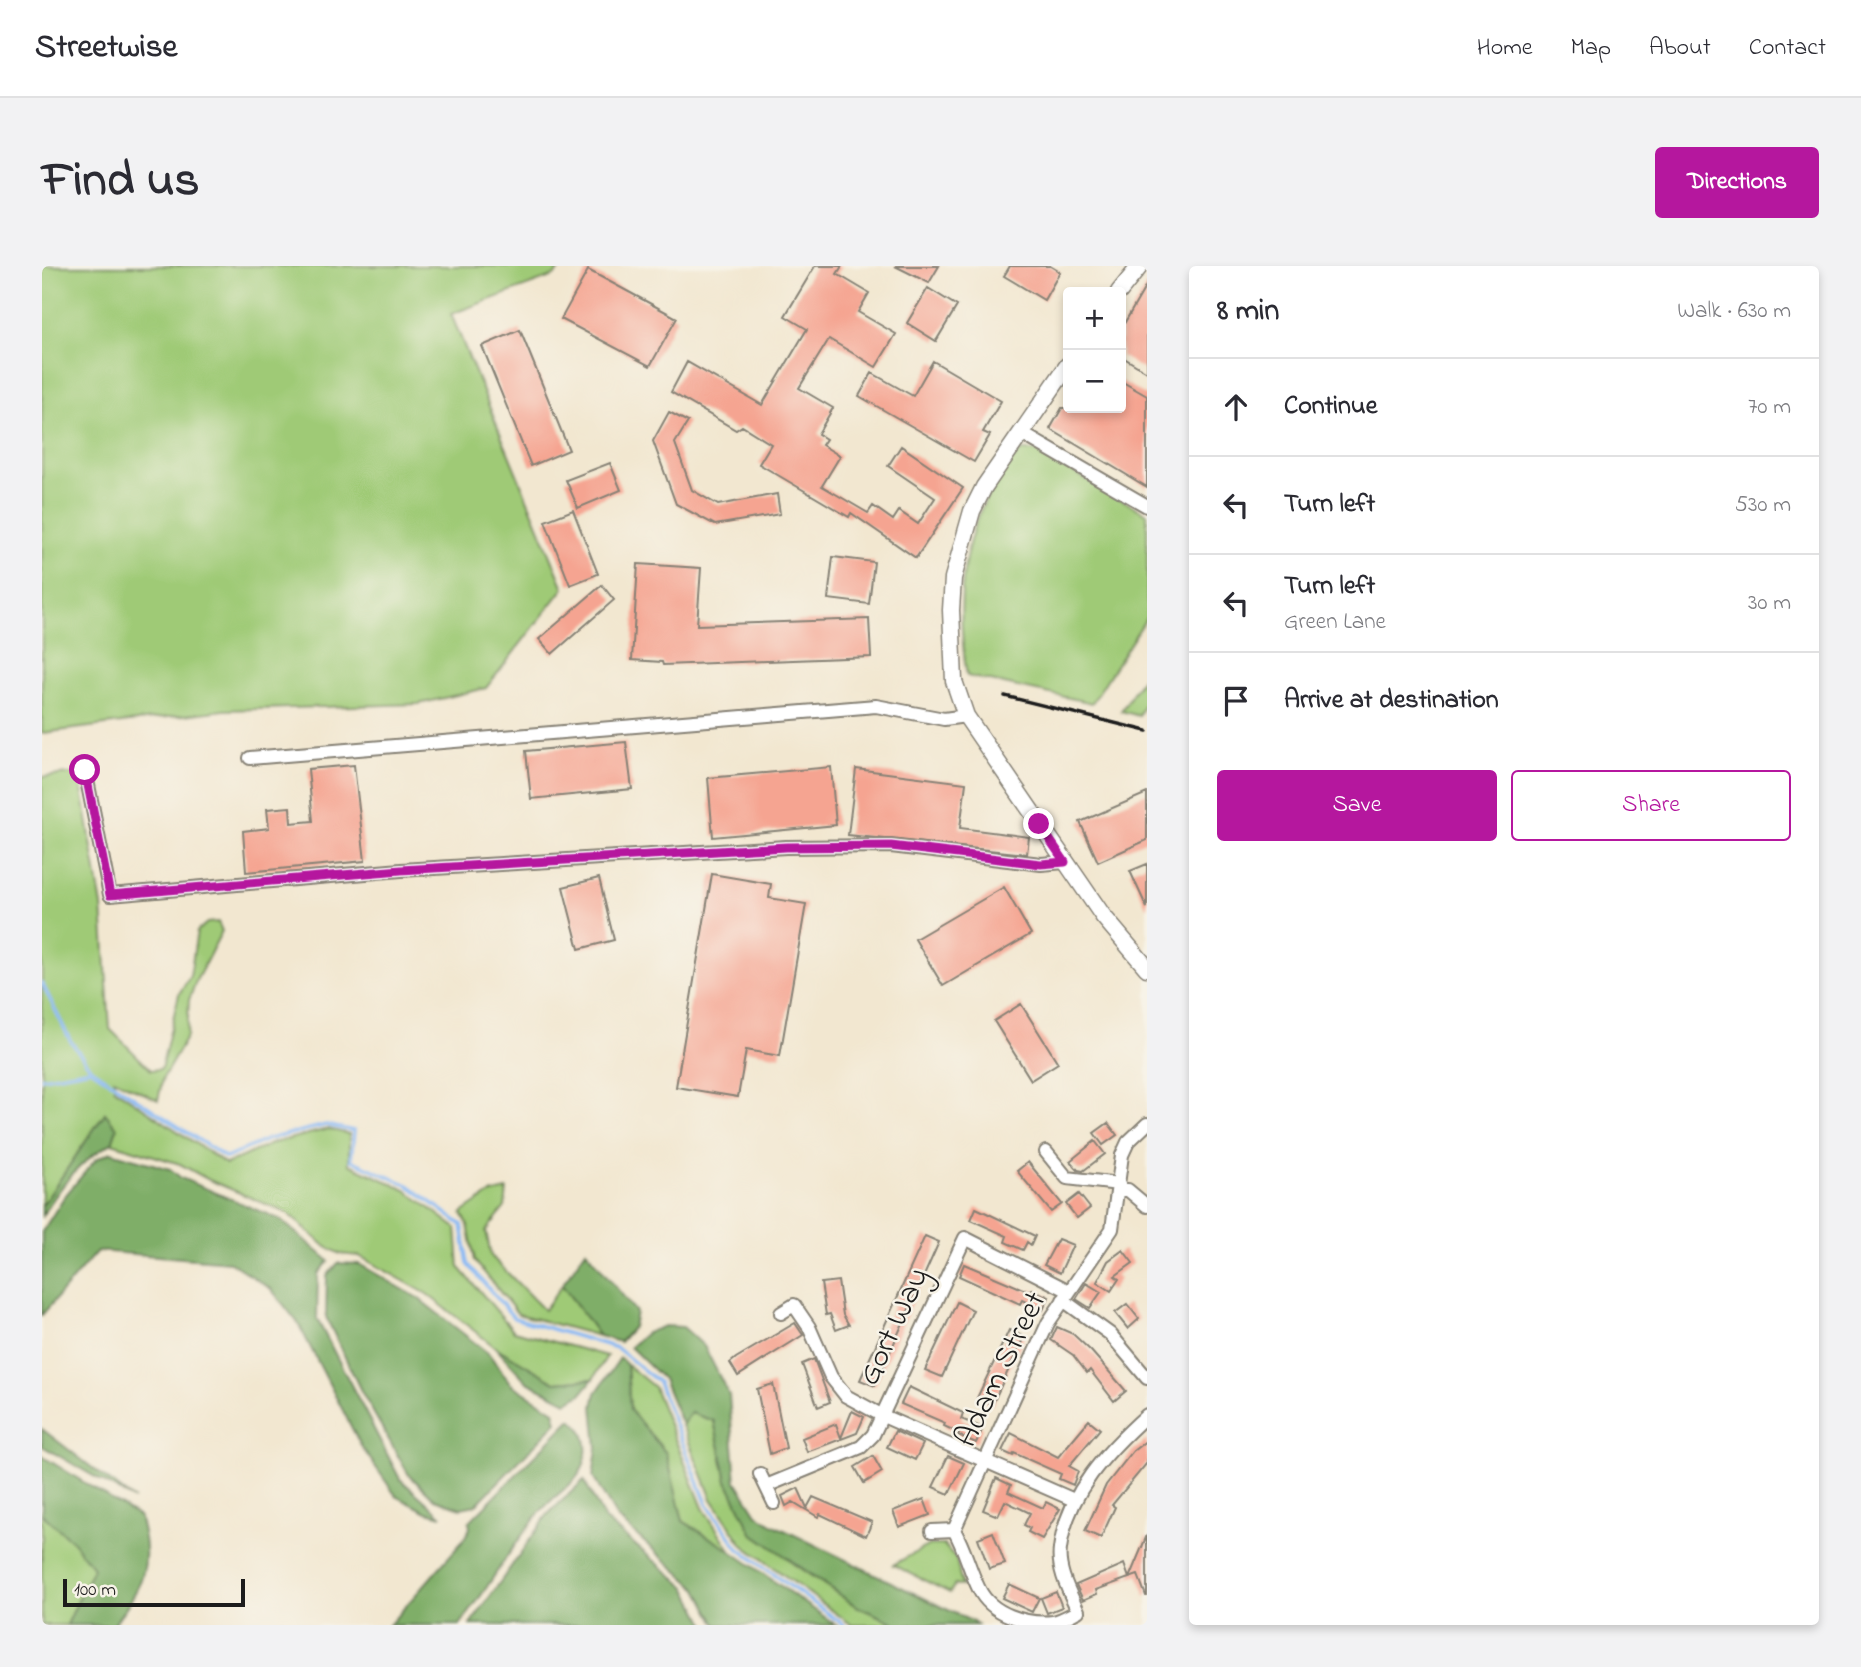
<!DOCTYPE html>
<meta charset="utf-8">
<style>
:root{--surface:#fff;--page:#f2f2f3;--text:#2b2b33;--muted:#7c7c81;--line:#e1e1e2;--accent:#b5179e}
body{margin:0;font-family:"Indie Flower",sans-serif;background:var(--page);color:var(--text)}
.controls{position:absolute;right:21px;top:21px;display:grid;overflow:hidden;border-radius:7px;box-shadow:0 4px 10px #0003}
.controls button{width:63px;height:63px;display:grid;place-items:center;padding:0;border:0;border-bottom:2px solid var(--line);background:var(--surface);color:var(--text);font:35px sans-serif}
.scale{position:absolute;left:21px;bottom:18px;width:182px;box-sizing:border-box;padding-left:7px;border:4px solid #1c1c1c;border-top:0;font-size:19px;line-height:24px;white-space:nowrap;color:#1c1c1c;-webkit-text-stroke:5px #f7f3e8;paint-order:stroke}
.stop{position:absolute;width:21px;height:21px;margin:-16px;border:5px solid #b5179e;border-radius:50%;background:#fff}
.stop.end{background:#b5179e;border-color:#fff;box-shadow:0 2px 7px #0008}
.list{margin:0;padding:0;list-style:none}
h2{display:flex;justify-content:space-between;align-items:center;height:91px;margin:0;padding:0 28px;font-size:30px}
h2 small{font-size:23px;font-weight:400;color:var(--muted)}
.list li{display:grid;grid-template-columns:46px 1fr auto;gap:21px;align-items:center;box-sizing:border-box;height:98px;padding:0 28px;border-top:2px solid var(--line)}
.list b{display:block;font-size:26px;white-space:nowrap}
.list p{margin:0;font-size:23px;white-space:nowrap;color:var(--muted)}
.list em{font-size:23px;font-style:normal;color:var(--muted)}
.actions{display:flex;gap:14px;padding:21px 28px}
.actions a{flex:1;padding:16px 0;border:2px solid var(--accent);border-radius:7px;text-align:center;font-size:24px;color:var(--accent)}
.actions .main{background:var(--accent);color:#fff}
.icon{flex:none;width:38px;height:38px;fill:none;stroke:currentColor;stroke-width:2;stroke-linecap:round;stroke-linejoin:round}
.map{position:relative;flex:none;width:1105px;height:1359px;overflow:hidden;border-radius:7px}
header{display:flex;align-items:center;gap:42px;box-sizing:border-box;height:98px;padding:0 35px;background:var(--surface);border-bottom:2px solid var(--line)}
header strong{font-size:33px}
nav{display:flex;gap:38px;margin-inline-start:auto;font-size:24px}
.intro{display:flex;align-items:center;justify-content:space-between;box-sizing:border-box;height:168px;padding:0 42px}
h1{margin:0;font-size:49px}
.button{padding:18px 32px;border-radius:7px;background:var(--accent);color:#fff;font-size:24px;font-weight:700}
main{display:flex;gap:42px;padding:0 42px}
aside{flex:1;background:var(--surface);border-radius:7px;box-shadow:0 4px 10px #0003}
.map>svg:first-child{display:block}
.green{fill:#9fca76;stroke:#5e7349;stroke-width:2}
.forest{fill:#7fae67;stroke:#4e6542;stroke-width:2}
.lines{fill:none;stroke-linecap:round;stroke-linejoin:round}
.stream{stroke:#89b9f4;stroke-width:3.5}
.building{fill:#f5a491}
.minor-casing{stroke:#878276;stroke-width:16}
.tertiary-casing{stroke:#878276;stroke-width:19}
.minor{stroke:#fff;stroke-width:12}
.tertiary{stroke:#fff;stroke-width:16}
.rail{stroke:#1c1c1c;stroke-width:3.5}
.route{stroke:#b5179e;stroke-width:9}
.labels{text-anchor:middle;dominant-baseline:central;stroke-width:5;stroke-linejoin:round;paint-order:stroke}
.street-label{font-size:32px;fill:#1c1c1c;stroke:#f7f3e8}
</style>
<header>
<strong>Streetwise</strong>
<nav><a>Home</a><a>Map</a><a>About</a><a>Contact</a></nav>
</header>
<div class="intro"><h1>Find us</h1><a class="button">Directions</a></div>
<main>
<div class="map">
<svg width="1105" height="1359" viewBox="0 0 1105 1359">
<rect width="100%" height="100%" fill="#f7f3e8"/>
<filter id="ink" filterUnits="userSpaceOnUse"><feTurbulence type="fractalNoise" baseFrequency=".0143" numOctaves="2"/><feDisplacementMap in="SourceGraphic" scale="14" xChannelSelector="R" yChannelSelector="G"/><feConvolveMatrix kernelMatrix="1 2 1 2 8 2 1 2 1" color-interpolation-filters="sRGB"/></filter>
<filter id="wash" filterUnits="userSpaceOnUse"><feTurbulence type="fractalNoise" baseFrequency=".00686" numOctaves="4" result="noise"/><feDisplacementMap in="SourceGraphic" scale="28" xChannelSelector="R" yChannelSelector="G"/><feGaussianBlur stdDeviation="1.57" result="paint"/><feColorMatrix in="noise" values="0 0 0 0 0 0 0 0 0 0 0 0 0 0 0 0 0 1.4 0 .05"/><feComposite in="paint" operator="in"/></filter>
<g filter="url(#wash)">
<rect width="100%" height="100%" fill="#f2e7d0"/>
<!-- green -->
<path class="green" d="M 0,0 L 520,0 L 512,10 L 409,48 L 522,322 L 444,422 L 377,438 L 182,444 L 0,467 Z
M 980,185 L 994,185 L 1105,248 L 1105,351 L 1050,437 L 925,410 C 914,341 916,268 959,209 C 965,200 971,190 980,185 Z
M 1105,405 L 1105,431 L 1097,450 L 1079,445 Z
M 37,507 L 60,640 L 68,763 L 109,804 L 119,803 L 137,728 L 148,710 L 155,665 L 165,657 L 176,656 L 180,665 L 155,713 L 147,734 L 145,770 L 121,812 L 116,834 L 72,813 L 72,822 L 184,898 L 231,877 L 286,863 L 307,868 L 307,898 L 364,924 L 414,962 L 417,1001 L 472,1065 L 565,1090 L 551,1113 L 513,1116 L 453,1081 L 385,1028 L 317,990 L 298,988 L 283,980 L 245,947 L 167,914 L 138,898 L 70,877 L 75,862 L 63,847 L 0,940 L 0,511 Z
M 465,924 L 463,941 L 444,965 L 449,990 L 502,1044 L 520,1019 L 557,1070 L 476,1048 L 433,995 L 426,959 L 420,947 L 448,928 Z
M 585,1099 L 612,1121 L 661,1242 L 689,1285 L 641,1255 L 624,1187 L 588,1144 Z
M 649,1147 L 672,1155 L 685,1215 L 750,1297 L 814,1340 L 857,1359 L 810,1359 L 701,1279 L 670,1233 L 640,1159 Z
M 0,1223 L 60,1283 L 25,1359 L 0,1359 Z
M 887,1279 L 902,1279 L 914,1292 L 920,1320 L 913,1318 L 908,1327 L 851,1299 Z"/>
<!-- forest -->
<path class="forest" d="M 63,847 L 75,862 L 70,877 C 38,894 19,920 0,950 L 0,940 Z
M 69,886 L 128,903 L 139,912 L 239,954 L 287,995 L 276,1008 L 275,1053 L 358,1213 L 400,1250 L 385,1246 L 354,1230 L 319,1180 L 256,1057 L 229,1023 L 188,996 L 55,985 L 0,1049 L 0,966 L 22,931 L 54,893 Z
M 544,984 L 594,1046 L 591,1061 L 578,1076 L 557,1070 L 520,1019 Z
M 296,997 L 317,998 L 376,1032 L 447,1088 L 469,1118 L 512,1145 L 515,1156 L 434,1239 L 419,1242 L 393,1233 L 367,1209 L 319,1125 L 284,1051 L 285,1010 Z
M 622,1060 L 641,1061 L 662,1080 L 687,1129 L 694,1215 L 715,1248 L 730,1258 L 937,1359 L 857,1359 L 814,1340 L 710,1267 L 685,1215 L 672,1155 L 649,1147 L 640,1159 L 621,1113 L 588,1081 L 604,1067 Z
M 453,1081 L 513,1116 L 551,1113 L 539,1128 L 525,1136 L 485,1116 Z
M 578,1092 L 585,1099 L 588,1144 L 624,1187 L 641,1255 L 689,1285 L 794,1359 L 675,1359 L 656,1323 L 575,1252 L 551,1211 L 555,1182 L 551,1140 L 554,1127 Z
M 529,1153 C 544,1162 548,1184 541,1201 C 533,1219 512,1229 500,1244 C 469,1279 447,1322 418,1359 L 347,1359 L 420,1276 L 428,1262 L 427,1256 Z
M 0,1163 L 92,1234 L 0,1180 Z
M 0,1190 L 97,1251 C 112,1299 100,1321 71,1359 L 25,1359 L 51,1302 L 31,1276 L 0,1248 Z
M 542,1214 L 563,1254 L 644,1321 L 664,1359 L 428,1359 L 506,1248 Z"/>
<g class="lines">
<!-- stream -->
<path class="stream" d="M 0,717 L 28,774 L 49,803
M 0,812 L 49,803 L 184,892 L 226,873 L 284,859 L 312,865 L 309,894 L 366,919 L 420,959 L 426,998 L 472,1052 L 575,1082 L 616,1116 L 665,1238 L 697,1283 L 802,1359"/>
</g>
<g id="blocks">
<!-- building -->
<path class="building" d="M 773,0 L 800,0 L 795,8 L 827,27 L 816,46 L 854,68 L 834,101 L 787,73 L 757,122 L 791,142 L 776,168 L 784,173 L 780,179 L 798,190 L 780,220 L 826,247 L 831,240 L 851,254 L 857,245 L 876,258 L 893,232 L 846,200 L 859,180 L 921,222 L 874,292 L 809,247 L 807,251 L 717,198 L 729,178 L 700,160 L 694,164 L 629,126 L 645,96 L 720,139 L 765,63 L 743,50 Z
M 853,0 L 897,0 L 887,17 Z
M 968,0 L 1008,0 L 1018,6 L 1002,34 L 962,10 Z
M 546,4 L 635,52 L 608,100 L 519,53 Z
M 1105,18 L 1105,106 L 1079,90 L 1079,63 Z
M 886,22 L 915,40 L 894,75 L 865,57 Z
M 478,64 L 527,184 L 489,200 L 440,80 Z
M 891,95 L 959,135 L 941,166 L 948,169 L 932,196 L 817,130 L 830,107 L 871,130 Z
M 1079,115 L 1105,130 L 1105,221 L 1008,163 L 1020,142 L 1079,142 Z
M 627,146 L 646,156 L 633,177 L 650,224 L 676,239 L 735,228 L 738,248 L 673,259 L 634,238 L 611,175 Z
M 568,197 L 579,224 L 536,242 L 524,214 Z
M 531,244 L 556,308 L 528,319 L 503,255 Z
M 791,291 L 832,296 L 827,338 L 786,333 Z
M 596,298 L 659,302 L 655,359 L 827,353 L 829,391 L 621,399 L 620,396 L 590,394 Z
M 560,319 L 572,334 L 510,388 L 497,373 Z
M 584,476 L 590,523 L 489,533 L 484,485 Z
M 312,499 L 323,595 L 204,606 L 201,565 L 227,562 L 225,543 L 248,541 L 249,557 L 271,555 L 266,503 Z
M 789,501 L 794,559 L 671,571 L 666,512 Z
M 814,503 L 924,517 L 918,562 L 987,571 L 985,588 L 806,569 Z
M 1105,527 L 1105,574 L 1056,596 L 1038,556 Z
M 1105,598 L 1105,642 L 1088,605 Z
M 670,608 L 729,618 L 727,632 L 764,638 L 738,790 L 704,784 L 696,831 L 634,821 Z
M 557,612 L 572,674 L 537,683 L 521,621 Z
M 962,621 L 989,668 L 901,720 L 873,673 Z
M 979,738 L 1016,797 L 989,814 L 952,755 Z
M 1066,857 L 1075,869 L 1061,879 L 1052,867 Z
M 1053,875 L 1063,888 L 1041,905 L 1036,904 L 1028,895 Z
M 986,896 L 1020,938 L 1009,946 L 975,905 Z
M 1037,928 L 1048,942 L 1035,952 L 1024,938 Z
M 934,942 L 993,970 L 989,979 L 985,976 L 981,984 L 963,976 L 965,970 L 929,954 Z
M 883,970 L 897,976 L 833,1120 L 818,1114 Z
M 1016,973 L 1031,979 L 1018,1007 L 1002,999 Z
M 1081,984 L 1091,997 L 1073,1010 L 1077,1013 L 1069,1025 L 1055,1016 L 1066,995 Z
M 922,998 L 988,1026 L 990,1023 L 1007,1031 L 1001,1044 L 980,1034 L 978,1038 L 917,1010 Z
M 796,1015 L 801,1049 L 807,1059 L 794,1064 L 788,1048 L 784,1049 L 779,1017 Z
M 1044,1017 L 1059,1026 L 1048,1042 L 1034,1033 Z
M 915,1036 L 931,1044 L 900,1111 L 883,1104 Z
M 1085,1038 L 1097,1053 L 1086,1063 L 1073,1047 Z
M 753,1057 L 761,1069 L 696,1110 L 688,1097 L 694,1092 Z
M 1015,1061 L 1031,1068 L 1049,1085 L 1084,1125 L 1072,1135 L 1048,1104 L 1045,1107 L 1031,1089 L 1009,1074 Z
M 967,1064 L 982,1071 L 950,1139 L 935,1132 Z
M 772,1093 L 788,1136 L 776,1141 L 760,1098 Z
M 731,1118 L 744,1182 L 728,1188 L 715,1123 Z
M 867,1121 L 921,1147 L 919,1153 L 941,1162 L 934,1177 L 916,1169 L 917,1167 L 902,1160 L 903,1157 L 859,1138 Z
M 810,1145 L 822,1151 L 815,1167 L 765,1186 L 760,1172 L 794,1158 L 799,1172 Z
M 1047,1154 L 1058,1163 L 1027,1200 L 1036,1205 L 1031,1219 L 1017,1213 L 1019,1208 L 972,1187 L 971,1190 L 960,1185 L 969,1167 L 1016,1191 Z
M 853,1165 L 881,1178 L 873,1194 L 845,1181 Z
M 1105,1174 L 1105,1197 L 1070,1239 L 1073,1241 L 1059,1272 L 1043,1265 L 1064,1219 L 1091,1185 Z
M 831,1190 L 840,1206 L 822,1217 L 813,1201 Z
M 906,1190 L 922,1197 L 907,1228 L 891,1221 Z
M 954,1212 L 969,1219 L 966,1226 L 1001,1242 L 1004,1236 L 1018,1243 L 1000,1273 L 986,1266 L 988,1262 L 982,1259 L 988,1247 L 963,1235 L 956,1250 L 941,1244 Z
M 756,1222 L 765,1242 L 771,1231 L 830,1256 L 824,1270 L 778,1248 L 776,1251 L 751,1236 L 744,1240 L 740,1230 Z
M 882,1233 L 888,1249 L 857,1261 L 851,1245 Z
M 951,1266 L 963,1298 L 947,1303 L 936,1272 Z
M 1105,1269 L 1105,1330 L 1104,1330 L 1096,1309 L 1087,1312 Z
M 1082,1298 L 1087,1312 L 1054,1324 L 1055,1328 L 1041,1334 L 1034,1319 Z
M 967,1318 L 997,1332 L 990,1346 L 960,1332 Z
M 1014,1326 L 1020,1341 L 1005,1347 L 999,1332 Z"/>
</g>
</g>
<g filter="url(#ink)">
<use href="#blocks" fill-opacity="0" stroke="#878276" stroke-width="2"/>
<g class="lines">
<defs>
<path id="minor" d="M 979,167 L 1105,240
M 208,492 L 834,440 L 902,453 L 924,450
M 43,504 L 68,629 L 359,604 L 744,581 L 849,580 L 999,598 L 1023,596
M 1105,858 L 1086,876 L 1080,889 L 1070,963 L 1006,1057 L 912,1264 C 923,1283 927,1303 937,1323 C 949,1348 984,1359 1011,1356 C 1020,1354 1028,1349 1036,1345 C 1028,1327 1015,1304 1018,1283 C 1025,1227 1065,1185 1105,1149
M 1004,886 L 1025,912 L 1077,918
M 1076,924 L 1086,924 L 1105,940
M 1021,1034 L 1068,1068 L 1105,1112
M 739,1047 L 752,1039 L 767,1061 L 789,1111 L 804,1130 L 841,1150 L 1032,1234
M 718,1208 L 732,1237
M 724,1220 L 819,1181 L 831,1169 L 923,972 L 1027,1025
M 890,1265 L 912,1264"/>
<path id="tertiary" d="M 1077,26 L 1098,0
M 1026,99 L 942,221 L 930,245 L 911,312 L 909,344 L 912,415 L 924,450 L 1061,650 L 1105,702"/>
</defs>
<!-- minor casing -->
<use href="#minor" class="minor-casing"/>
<!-- tertiary casing -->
<use href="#tertiary" class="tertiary-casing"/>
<!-- minor -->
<use href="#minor" class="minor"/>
<!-- tertiary -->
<use href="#tertiary" class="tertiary"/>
<!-- rail -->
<path class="rail" d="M 963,430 L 1105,465"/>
</g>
</g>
<g class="lines" filter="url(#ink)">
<!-- route -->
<path class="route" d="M 43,504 L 68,629 L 359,604 L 744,581 L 849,580 L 999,598 L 1023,596 L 997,558"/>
</g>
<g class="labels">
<!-- street labels -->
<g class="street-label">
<text transform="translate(853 1061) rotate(-65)">Gort Way</text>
<text transform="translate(960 1104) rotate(-64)">Adam Street</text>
</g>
</g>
</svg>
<div class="controls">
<button>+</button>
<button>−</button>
</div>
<div class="scale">100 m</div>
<div class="stop" style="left:43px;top:504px"></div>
<div class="stop end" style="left:997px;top:558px"></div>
</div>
<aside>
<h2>8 min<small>Walk · 630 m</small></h2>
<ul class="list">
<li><svg class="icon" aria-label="ahead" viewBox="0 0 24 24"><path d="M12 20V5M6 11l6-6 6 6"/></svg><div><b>Continue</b></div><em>70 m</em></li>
<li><svg class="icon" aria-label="left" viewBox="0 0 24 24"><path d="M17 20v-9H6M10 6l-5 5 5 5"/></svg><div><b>Turn left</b></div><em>530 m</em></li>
<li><svg class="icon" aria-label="left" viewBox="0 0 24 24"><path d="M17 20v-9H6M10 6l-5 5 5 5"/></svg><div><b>Turn left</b><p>Green Lane</p></div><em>30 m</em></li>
<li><svg class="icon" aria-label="arrive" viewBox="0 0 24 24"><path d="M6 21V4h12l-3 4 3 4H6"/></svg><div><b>Arrive at destination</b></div></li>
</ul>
<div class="actions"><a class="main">Save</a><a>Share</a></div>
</aside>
</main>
